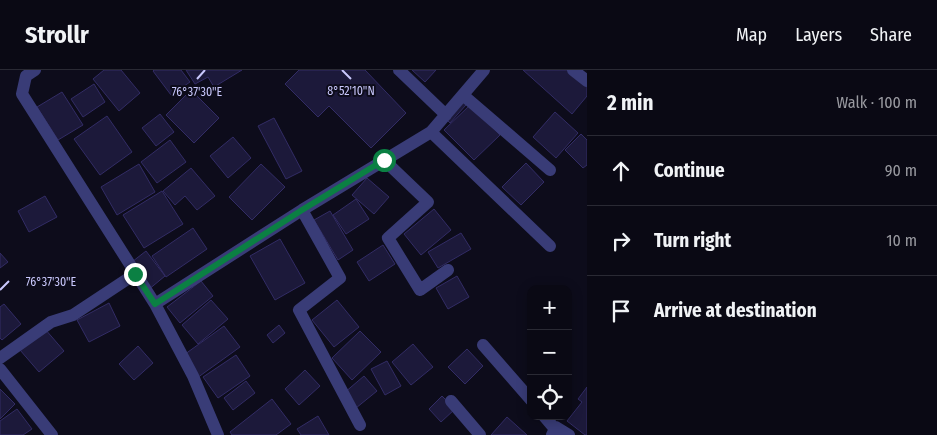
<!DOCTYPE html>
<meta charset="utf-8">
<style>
:root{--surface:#0a0914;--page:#181722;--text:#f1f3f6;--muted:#999aa0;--line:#2a2a34}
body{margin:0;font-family:"Fira Sans Condensed",sans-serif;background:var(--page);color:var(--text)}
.controls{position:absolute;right:15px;bottom:15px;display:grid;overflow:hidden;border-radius:10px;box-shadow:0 2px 12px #0003}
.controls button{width:45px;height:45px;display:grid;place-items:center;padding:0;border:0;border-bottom:1px solid var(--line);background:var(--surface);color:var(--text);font:25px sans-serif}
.stop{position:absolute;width:15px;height:15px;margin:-11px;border:4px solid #0b8043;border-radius:50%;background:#fff}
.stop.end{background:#0b8043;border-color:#fff;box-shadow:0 1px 5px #0008}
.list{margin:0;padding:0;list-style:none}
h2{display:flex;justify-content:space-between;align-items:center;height:65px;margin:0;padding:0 20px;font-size:21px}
h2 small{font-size:16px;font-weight:400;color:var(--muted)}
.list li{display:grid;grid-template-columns:32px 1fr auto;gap:15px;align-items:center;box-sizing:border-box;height:70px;padding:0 20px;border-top:1px solid var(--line)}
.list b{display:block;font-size:19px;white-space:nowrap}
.list em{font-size:16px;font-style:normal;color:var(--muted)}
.icon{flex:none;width:28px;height:28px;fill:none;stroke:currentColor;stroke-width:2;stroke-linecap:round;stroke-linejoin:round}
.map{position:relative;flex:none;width:587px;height:365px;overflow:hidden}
header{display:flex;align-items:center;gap:30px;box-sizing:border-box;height:70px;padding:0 25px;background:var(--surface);border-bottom:1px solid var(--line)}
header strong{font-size:24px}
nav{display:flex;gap:28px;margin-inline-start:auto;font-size:18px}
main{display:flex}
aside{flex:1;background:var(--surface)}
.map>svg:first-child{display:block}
.building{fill:#1c193a;stroke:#322c65}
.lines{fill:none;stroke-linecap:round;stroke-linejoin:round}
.minor{stroke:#393c77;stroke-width:12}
.route{stroke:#0b8043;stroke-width:6}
.ticks{fill:none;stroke:#c9c8fc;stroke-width:2}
.ticks-label{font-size:12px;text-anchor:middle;fill:#c9c8fc;stroke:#0d0c1b;stroke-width:4;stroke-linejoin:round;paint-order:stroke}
</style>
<header>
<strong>Strollr</strong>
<nav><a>Map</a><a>Layers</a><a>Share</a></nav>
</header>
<main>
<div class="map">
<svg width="587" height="365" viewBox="0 0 587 365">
<rect width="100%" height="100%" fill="#0d0c1b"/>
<!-- building -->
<path class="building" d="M 104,0 L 121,0 L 140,23 L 119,41 L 93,9 Z
M 154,0 L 181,0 L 190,12 L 171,25 L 153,1 Z
M 186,0 L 242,0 L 214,17 L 208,7 L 195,14 Z
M 299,0 L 365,0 L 406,43 L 371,78 L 329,36 L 318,47 L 285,14 Z
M 412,0 L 436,0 L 425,12 Z
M 523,0 L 568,0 L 587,17 L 587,26 L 572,44 Z
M 94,14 L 105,32 L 83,47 L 71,29 Z
M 191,20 L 219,48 L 194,73 L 166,45 Z
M 62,22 L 83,55 L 58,70 L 37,37 Z
M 459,29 L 466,35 L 450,53 L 443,46 Z
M 470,35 L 500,65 L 474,90 L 444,60 Z
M 555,42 L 578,63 L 556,88 L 533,67 Z
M 160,44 L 174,62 L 156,76 L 142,58 Z
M 107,46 L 132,82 L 100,105 L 74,69 Z
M 274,48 L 302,101 L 286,109 L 258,56 Z
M 581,64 L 587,70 L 587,95 L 583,98 L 565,80 Z
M 233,67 L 251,88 L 228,108 L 210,86 Z
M 170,70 L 186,92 L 157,113 L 141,92 Z
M 526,93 L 544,112 L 521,135 L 502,117 Z
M 139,94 L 155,122 L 117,145 L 101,117 Z
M 261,94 L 285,117 L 252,150 L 229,127 Z
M 191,98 L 215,126 L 197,140 L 185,126 L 175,135 L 163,121 Z
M 367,108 L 389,127 L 374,144 L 352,125 Z
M 162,121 L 183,154 L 144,178 L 123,145 Z
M 45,126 L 57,147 L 29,162 L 18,141 Z
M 356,129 L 369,149 L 346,164 L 333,145 Z
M 434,139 L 451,160 L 421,185 L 404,164 Z
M 330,141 L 353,180 L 338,190 L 314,150 Z
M 193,158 L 207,179 L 166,207 L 152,186 Z
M 461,163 L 471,179 L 438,198 L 428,182 Z
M 280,169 L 305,213 L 275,230 L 250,186 Z
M 383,175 L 395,194 L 369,211 L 357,192 Z
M 146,181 L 165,206 L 148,220 L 128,195 Z
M 0,183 L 8,192 L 0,198 Z
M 457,206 L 469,227 L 448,239 L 436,218 Z
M 201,211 L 213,226 L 180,253 L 167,237 Z
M 211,230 L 228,249 L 198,274 L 182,255 Z
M 337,230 L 359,257 L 334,277 L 312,250 Z
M 109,233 L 120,256 L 89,272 L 77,250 Z
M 4,234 L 21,254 L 2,270 L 0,268 L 0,237 Z
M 279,255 L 285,263 L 273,273 L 267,265 Z
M 224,256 L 240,277 L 197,308 L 181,287 Z
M 45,259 L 64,281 L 39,302 L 20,280 Z
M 360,261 L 381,282 L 352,310 L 332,288 Z
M 413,274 L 433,297 L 411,315 L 392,292 Z
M 138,276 L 153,293 L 134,310 L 119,294 Z
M 467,279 L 483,296 L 465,314 L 448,297 Z
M 236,285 L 250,306 L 218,328 L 203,307 Z
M 387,291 L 401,316 L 385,325 L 371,299 Z
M 305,300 L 320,316 L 299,335 L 285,319 Z
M 364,306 L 377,321 L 356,338 L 344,323 Z
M 246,311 L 255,323 L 233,340 L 224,328 Z
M 587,317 L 587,365 L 585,365 L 567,351 L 582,332 L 578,329 Z
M 0,319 L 15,334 L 0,349 Z
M 442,326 L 455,339 L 441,352 L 429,339 Z
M 272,329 L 291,354 L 276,365 L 232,365 L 230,362 Z
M 17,339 L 32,359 L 23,365 L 0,365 L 0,351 Z
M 318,346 L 329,365 L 301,365 L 297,359 Z
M 507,347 L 527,365 L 491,365 Z"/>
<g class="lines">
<!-- minor -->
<path class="minor" d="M 35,0 L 26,6 L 22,24 L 155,234 L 193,306 L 218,365
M 399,0 L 446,45
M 573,0 L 587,11
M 463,25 L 550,100
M 431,62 L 550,176
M 384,90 L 428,132 L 388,168 L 420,220 L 448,200
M 302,140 L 340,208 L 299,240 L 360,355
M 155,234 L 302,140 L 431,62 L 484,0
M 483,275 L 531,330
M 0,288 L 51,252 L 73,245 L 135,204
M 0,299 L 52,365
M 451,331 L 480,365
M 544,346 L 555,359
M 552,365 L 556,357 L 569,365"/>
</g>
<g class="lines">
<!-- route -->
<path class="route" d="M 135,204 L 155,234 L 302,140 L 384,90"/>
</g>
<!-- ticks -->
<path class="ticks" d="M 342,0 L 351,9M 197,9 L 205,0M 0,220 L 9,211"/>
<g class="ticks-label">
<text x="351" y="25">8°52'10"N</text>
<text x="197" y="26">76°37'30"E</text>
<text x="51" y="216">76°37'30"E</text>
</g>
</svg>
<div class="controls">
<button>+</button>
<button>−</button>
<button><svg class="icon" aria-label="locate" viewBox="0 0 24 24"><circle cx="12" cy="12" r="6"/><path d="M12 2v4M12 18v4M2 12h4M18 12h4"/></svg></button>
</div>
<div class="stop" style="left:384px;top:90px"></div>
<div class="stop end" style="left:135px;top:204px"></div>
</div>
<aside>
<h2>2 min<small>Walk · 100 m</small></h2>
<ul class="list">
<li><svg class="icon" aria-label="ahead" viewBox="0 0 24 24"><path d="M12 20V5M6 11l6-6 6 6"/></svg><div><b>Continue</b></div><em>90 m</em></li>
<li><svg class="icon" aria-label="right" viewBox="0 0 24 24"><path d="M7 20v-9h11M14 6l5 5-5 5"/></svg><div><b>Turn right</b></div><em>10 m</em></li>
<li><svg class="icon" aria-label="arrive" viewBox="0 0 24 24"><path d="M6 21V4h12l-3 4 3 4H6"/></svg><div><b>Arrive at destination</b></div></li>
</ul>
</aside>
</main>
